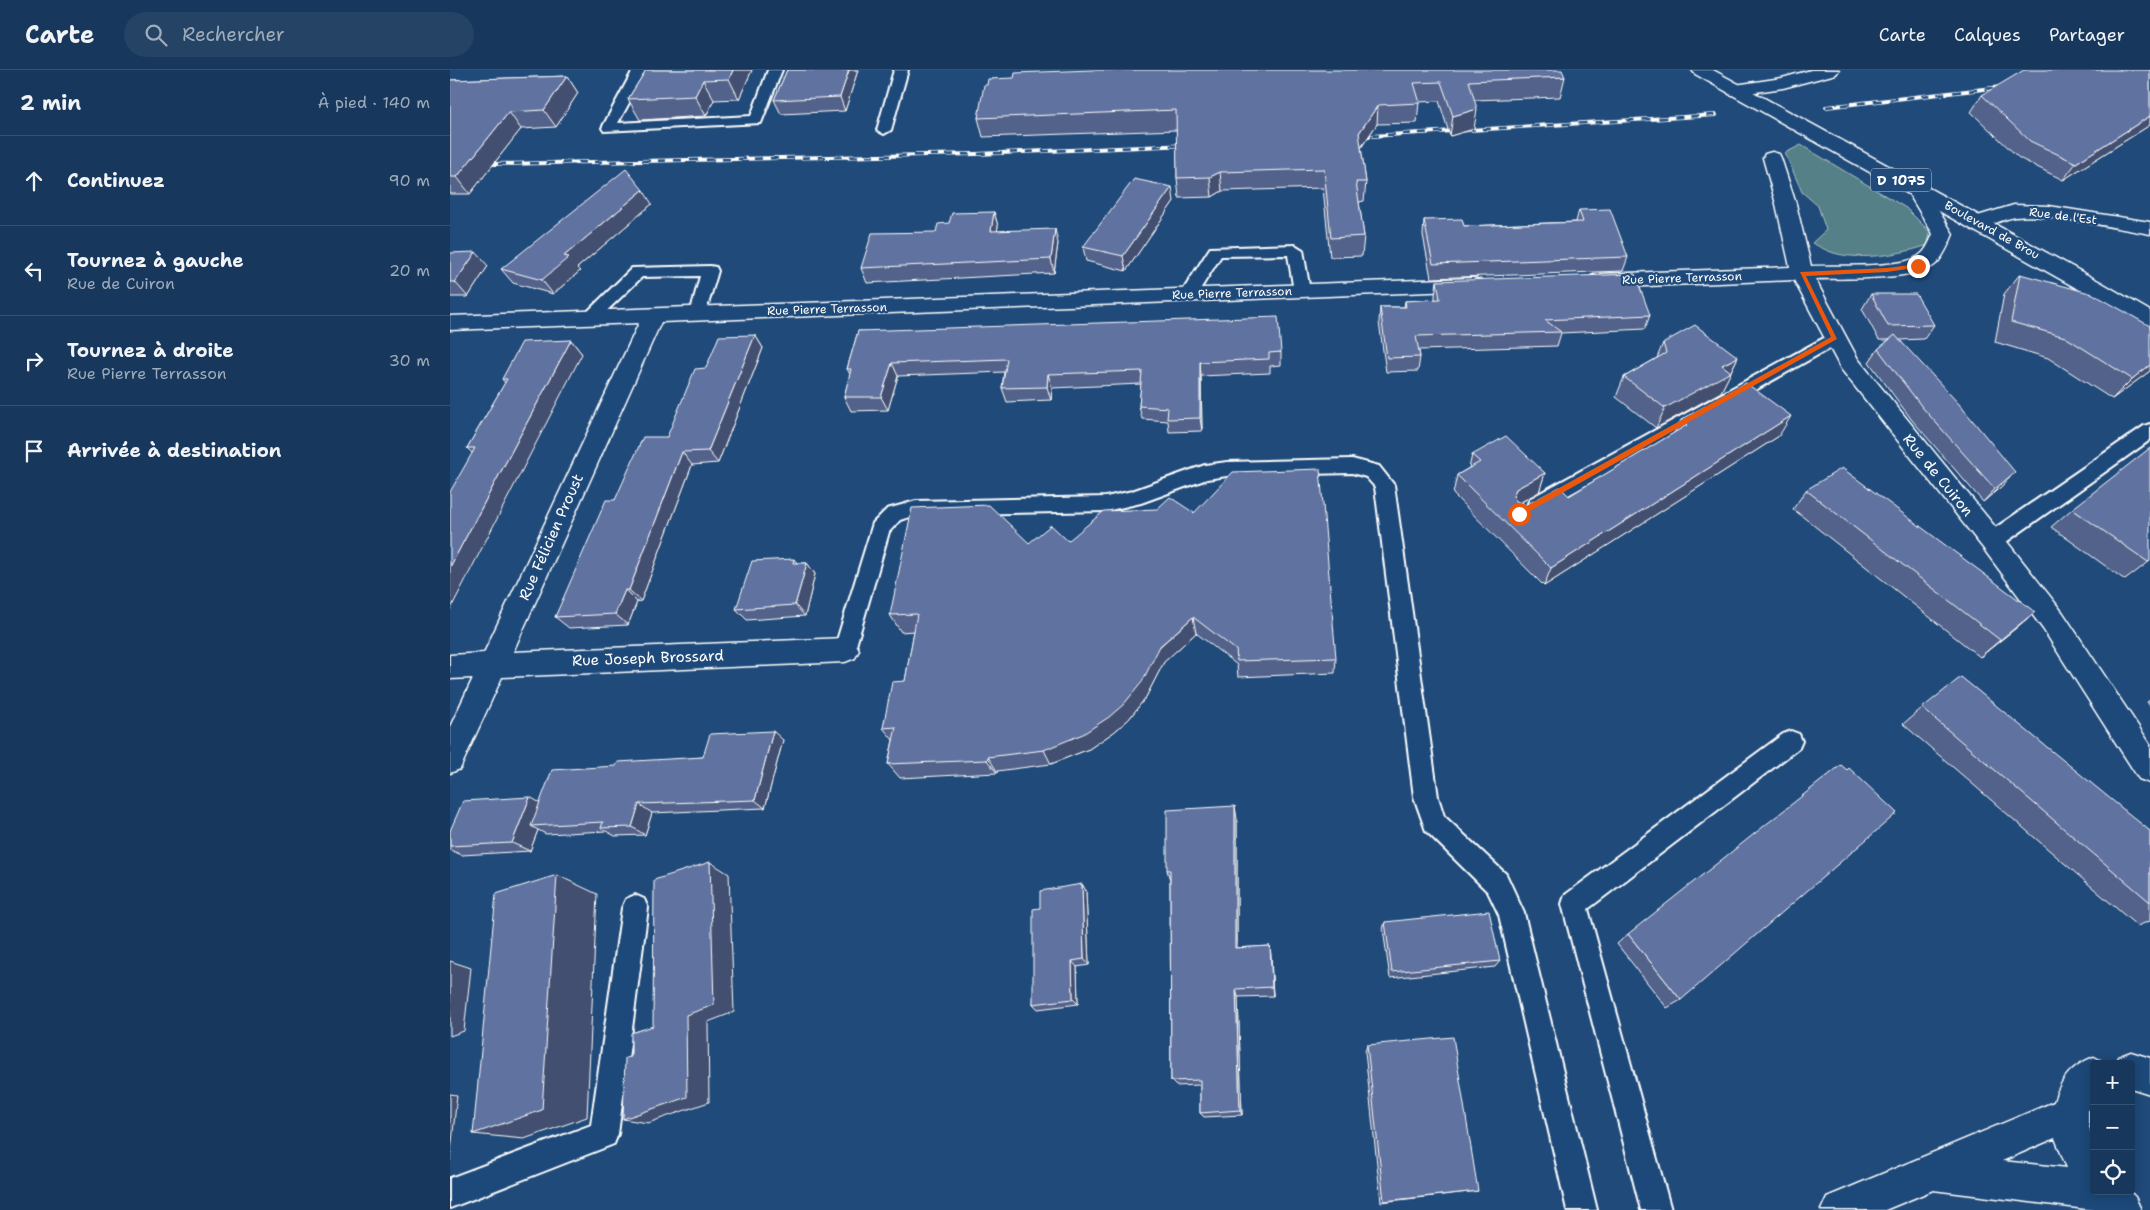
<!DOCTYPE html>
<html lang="fr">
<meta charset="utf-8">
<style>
:root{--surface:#17385c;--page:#244365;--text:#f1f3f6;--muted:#9eacbb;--line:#365272}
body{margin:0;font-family:"Shantell Sans",sans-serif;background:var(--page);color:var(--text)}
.controls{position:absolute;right:15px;bottom:15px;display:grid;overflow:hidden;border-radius:5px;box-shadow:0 2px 12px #0003}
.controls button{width:45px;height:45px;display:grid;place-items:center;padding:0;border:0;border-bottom:1px solid var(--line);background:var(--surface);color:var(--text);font:25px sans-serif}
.stop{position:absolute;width:15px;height:15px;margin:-11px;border:4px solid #ea580c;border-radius:50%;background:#fff}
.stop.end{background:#ea580c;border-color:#fff;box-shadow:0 1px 5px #0008}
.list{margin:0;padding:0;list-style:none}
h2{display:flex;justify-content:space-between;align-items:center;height:65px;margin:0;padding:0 20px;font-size:21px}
h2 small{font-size:16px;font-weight:400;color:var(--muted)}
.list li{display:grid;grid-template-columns:32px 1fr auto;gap:15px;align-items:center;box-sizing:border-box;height:90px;padding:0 20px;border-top:1px solid var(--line)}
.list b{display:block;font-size:19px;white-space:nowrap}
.list p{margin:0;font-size:16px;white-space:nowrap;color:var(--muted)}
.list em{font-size:16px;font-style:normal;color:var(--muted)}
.icon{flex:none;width:28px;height:28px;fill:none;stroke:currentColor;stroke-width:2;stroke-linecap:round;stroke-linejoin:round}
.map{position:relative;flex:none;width:1700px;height:1140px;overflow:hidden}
header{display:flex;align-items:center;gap:30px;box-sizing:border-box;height:70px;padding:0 25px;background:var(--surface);border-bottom:1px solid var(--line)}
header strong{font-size:24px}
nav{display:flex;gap:28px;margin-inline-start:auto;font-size:18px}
.search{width:350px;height:45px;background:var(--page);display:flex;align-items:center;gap:12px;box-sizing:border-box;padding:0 18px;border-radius:28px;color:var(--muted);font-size:19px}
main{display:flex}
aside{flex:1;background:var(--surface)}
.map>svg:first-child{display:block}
.green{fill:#578087;stroke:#abc0c3}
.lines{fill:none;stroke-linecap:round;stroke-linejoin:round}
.lane-casing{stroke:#fff;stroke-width:4}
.street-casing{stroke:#fff;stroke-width:3}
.primary-casing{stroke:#fff;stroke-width:3}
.lane{fill:#1f4a7a;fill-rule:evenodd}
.street{fill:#1f4a7a;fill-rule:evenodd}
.primary{fill:#1f4a7a;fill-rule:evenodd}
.rail-casing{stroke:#fff;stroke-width:4}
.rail{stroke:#1f4a7a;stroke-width:2.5;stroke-dasharray:8;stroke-linecap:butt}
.wall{fill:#53628a;stroke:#fff}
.shaded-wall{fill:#435070;stroke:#fff}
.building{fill:#6072a0;stroke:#fff}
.route{fill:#ea580c}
.labels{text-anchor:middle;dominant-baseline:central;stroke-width:4.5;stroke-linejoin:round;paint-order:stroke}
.far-street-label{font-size:12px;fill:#fff;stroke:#1f4a7a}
.shield{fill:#1f4a7a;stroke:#bcc9d7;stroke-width:1}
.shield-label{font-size:14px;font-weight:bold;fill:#fff}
.street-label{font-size:15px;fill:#fff;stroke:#1f4a7a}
</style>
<header>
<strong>Carte</strong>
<div class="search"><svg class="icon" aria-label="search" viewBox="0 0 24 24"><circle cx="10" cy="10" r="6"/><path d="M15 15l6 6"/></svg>Rechercher</div>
<nav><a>Carte</a><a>Calques</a><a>Partager</a></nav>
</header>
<main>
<aside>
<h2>2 min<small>À pied · 140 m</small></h2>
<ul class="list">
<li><svg class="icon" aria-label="ahead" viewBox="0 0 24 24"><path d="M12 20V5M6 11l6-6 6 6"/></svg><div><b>Continuez</b></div><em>90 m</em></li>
<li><svg class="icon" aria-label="left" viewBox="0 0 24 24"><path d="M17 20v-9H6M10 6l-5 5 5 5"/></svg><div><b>Tournez à gauche</b><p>Rue de Cuiron</p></div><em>20 m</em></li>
<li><svg class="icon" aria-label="right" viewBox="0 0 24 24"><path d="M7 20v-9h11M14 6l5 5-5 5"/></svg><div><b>Tournez à droite</b><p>Rue Pierre Terrasson</p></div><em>30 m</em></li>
<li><svg class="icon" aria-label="arrive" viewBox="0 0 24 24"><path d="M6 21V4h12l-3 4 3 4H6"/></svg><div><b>Arrivée à destination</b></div></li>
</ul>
</aside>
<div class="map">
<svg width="1700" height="1140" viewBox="0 0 1700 1140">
<rect width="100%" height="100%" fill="#1f4a7a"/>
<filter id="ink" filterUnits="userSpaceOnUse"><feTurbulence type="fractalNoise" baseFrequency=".02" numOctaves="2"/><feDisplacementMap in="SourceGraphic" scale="10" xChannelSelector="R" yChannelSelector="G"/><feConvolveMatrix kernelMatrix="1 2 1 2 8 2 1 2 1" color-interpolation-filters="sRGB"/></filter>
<g filter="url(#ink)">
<!-- green -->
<path class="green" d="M 1351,75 L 1456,138 L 1480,162 L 1478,175 C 1453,184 1410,191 1384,183 C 1377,181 1370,177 1362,173 L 1376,160 L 1368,136 L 1352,122 L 1335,83 Z"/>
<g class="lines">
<defs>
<path id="lane" d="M 183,0 L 197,0 L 168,53 L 301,46 L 318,0 L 332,0 L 311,53 L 154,61 L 152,58 Z
M 444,0 L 458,0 L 441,60 L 434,64 L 427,60 Z
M 845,175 L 853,180 L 860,221 L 858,225 L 846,225 L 844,221 L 838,185 L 771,186 L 744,229 L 732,229 L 730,225 L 760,178 Z
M 260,196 L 266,197 L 268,201 L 254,248 L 242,248 L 240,244 L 250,206 L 192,207 L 145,252 L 133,252 L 131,248 L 182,198 Z
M 1385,262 L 1391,264 L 1393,268 L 1391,272 L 1095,438 L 1088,440 L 1081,438 L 1078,433 L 1081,428 Z
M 1700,354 L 1700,370 L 1549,477 L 1542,479 L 1535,477 L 1532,471 L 1535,465 L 1694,356 Z
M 902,389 L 929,396 L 944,415 L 988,727 L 994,746 L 1056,804 L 1074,843 L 1147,1140 L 1117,1140 L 1049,845 L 1038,822 L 976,761 L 964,727 L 925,417 L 916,407 L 902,403 L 777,406 L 757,409 L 691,433 L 656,441 L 466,445 L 450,450 L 439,462 L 403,586 L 395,589 L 387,586 L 384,580 L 423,453 L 437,439 L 466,431 L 656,427 L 682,421 L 755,395 L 777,392 Z
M 1341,661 L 1349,664 L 1352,671 L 1349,678 L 1138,839 L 1221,1140 L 1191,1140 L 1112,834 L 1115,825 L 1333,664 Z
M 185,825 L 194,829 L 198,838 L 168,1064 L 164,1074 L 0,1138 L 0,1108 L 141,1055 L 172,838 L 176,829 Z"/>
<path id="street" d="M 1361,0 L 1389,0 L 1386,4 L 1333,18 L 1285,25 L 1279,24 L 1276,20 L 1279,16 L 1285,15 L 1332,8 Z
M 1322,82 L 1329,84 L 1331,88 L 1346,134 L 1361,196 C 1385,195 1445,198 1465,188 C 1475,184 1479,173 1483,164 L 1456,119 L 1459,115 L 1473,115 L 1503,164 C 1499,174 1494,186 1486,194 C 1467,211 1391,208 1365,209 L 1408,289 L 1551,464 L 1613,543 L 1700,674 L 1700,713 L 1689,709 L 1593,559 L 1533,478 L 1391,299 L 1344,210 L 1148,218 L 1141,216 L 1138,211 L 1141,206 L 1148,204 L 1340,197 L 1326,134 L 1313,88 L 1315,84 Z
M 1564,135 L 1599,136 L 1700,152 L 1700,164 C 1663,158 1602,143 1566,147 C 1550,149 1537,160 1521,156 L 1518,152 L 1521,148 Z
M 1023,208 L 1030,210 L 1033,215 L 1030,220 L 211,252 L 63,582 L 395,568 L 405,572 L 409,580 L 405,588 L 395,592 L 52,607 L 10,699 L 0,703 L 0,657 L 23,608 L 0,609 L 0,585 L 34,583 L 189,253 L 0,260 L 0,246 Z
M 1681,982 L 1700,988 L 1700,1024 L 1681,1018 L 1681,994 L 1666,994 L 1668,987 Z
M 1644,987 L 1657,994 L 1644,994 L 1644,1029 L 1638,1041 L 1638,1053 L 1644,1073 L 1644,1121 L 1679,1121 L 1685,1127 L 1691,1140 L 1644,1140 L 1483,1120 L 1435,1140 L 1371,1140 L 1377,1127 L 1604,1032 C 1611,1009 1621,996 1644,987 ZM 1605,1068 L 1617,1098 L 1552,1091 Z"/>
<path id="primary" d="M 1242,0 L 1263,0 L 1652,213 L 1700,241 L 1700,257 L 1692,255 L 1245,4 Z"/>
</defs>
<!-- lane casing -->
<use href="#lane" class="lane-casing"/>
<!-- street casing -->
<use href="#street" class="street-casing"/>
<!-- primary casing -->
<use href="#primary" class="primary-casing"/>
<!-- lane -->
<use href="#lane" class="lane"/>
<!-- street -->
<use href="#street" class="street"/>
<!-- primary -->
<use href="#primary" class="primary"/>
<defs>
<path id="rail" d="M 1376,37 L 1560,16
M 905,67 L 1266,45
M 0,95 L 526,84 L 740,75"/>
</defs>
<!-- rail casing -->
<use href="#rail" class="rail-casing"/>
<!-- rail -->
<use href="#rail" class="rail"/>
</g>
<!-- wall -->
<path class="wall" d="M 196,0 L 302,0 L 289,29 L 264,30 L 256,46 L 190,50 L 178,29 Z
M 337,0 L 408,0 L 395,41 L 331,44 L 324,30 Z
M 1700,0 L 1700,55 L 1613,110 L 1569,88 L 1521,42 L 1532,25 Z
M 117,6 L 128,23 L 106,57 L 71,59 L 20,124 L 0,124 L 0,10 Z
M 1115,7 L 1110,27 L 1024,30 L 1024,59 L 1000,66 L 989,31 L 969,32 L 967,53 L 927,54 L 911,78 L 916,112 L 914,131 L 909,132 L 914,166 L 912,186 L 880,187 L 873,118 L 772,121 L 762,127 L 729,128 L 727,108 L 727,60 L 533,67 L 528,48 L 537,15 Z
M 724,131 L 676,201 L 636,191 L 633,177 Z
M 202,134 L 127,198 L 130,201 L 103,224 L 63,213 L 51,199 Z
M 1129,140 L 1178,187 L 1173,201 L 981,208 L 973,165 L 974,150 L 1014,156 L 1126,152 Z
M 544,142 L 548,156 L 547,161 L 608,173 L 604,203 L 417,213 L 411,198 L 486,162 L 499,153 Z
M 0,183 L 38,196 L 18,227 L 0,227 Z
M 1570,204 L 1700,301 L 1662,329 L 1598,288 L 1545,272 L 1554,224 Z
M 987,211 L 1200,245 L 1195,259 L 1111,263 L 1107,276 L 969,280 L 970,287 L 968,301 L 936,302 L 929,252 L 930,237 L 954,237 L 955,231 L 985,230 L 985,225 Z
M 1421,224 L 1484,255 L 1474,269 L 1450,270 L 1553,415 L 1533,432 L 1462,350 L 1419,292 L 1428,279 L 1439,270 L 1429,270 L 1412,239 Z
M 408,261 L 831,282 L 831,295 L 820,296 L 820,303 L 751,306 L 752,361 L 719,362 L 718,351 L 692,349 L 689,336 L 691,314 L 602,318 L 601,330 L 557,332 L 552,318 L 554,302 L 448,306 L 438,340 L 401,341 L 394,327 L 400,304 L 397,299 Z
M 305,265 L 313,278 L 268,393 L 242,395 L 191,531 L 187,532 L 178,555 L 119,558 L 105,547 L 165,430 L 217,367 L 256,298 Z
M 121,270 L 132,284 L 22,383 L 17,378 L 55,313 L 52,309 Z
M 1213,273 L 1288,287 L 1271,322 L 1206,358 L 1166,327 L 1174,307 L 1207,288 Z
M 1231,350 L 1329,366 L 1094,516 L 1003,424 L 1007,405 L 1019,398 L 1022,385 L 1095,403 L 1089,422 L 1070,433 L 1076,435 L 1119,426 L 1224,363 Z
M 1356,420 L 1585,542 L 1530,587 L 1343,439 Z
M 1622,439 L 1700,491 L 1675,510 L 1601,457 Z
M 618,471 L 886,588 L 885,603 L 788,607 L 787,595 L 746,563 L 714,592 L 696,627 L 679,649 L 664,662 L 639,679 L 601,694 L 547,701 L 547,703 L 450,708 L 438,694 L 443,670 L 433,658 L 455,611 L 464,561 L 451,562 L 440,545 L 579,473 Z
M 344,489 L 347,493 L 357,493 L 365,504 L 355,546 L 297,550 L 286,539 Z
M 1700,630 L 1700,636 L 1697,632 Z
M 1472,638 L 1700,761 L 1700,851 L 1687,856 L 1453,654 Z
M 333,670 L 315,738 L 202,743 L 195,765 L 165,766 L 156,761 L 96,764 L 88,760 L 80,781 L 12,785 L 0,780 L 0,761 L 90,733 L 166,696 L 253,687 Z
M 787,749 L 787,878 L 820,876 L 823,926 L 788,927 L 792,1045 L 754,1047 L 750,1043 L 750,1015 L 726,1016 L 721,1011 L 720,810 L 717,800 Z
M 632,814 L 636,821 L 639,895 L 627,897 L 628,934 L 588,939 L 583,934 L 590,838 Z
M 935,852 L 1050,891 L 1045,897 L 940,908 L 933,859 Z
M 1178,864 L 1231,930 L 1217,938 L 1167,874 Z
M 917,975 L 1028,1121 L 931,1132 L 915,982 Z"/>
<!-- shaded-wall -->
<path class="shaded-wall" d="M 283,0 L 302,0 L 289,29 L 279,9 Z
M 399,0 L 408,0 L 395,41 L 390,27 Z
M 117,6 L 128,23 L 106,57 L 94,40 Z
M 253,10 L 264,30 L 256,46 L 245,26 Z
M 928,35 L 927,54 L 908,82 L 909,63 Z
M 1027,39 L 1024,59 L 1000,66 L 1003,46 Z
M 59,42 L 71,59 L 20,124 L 7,107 Z
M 1700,46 L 1700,55 L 1613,110 L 1626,93 Z
M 770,102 L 772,121 L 762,127 L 760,107 Z
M 722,117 L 724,131 L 676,201 L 673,186 Z
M 193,120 L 202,134 L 127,198 L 130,201 L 103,224 L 92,210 L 114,186 Z
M 544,142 L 548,156 L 545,175 L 541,161 Z
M 605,159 L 608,173 L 604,203 L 601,189 Z
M 26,182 L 38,196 L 18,227 L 5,212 Z
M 305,265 L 313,278 L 268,393 L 258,381 Z
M 121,270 L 132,284 L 0,540 L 0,497 Z
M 1288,287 L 1280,303 L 1281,302 L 1271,322 L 1206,358 L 1215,338 L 1272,295 Z
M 750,292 L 751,306 L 752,361 L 750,348 Z
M 442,293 L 448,306 L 438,340 L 431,327 Z
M 1700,295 L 1700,301 L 1662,329 L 1682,309 Z
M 598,304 L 602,318 L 601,330 L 597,317 Z
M 1341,346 L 1329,366 L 1094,516 L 1101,498 Z
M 232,382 L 242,395 L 191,531 L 179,520 Z
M 1565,402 L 1553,415 L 1533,432 L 1545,419 Z
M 1095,403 L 1089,422 L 1060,438 L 1063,426 L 1066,419 Z
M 357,493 L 365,504 L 355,546 L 345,535 Z
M 175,520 L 187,532 L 178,555 L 165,544 Z
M 1585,542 L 1565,559 L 1530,587 L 1550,570 Z
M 743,547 L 746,563 L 714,592 L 696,627 L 679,649 L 664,662 L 639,679 L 601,694 L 594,680 Z
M 323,661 L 333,670 L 315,738 L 305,730 Z
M 538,687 L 547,701 L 547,703 L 537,690 Z
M 80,727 L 97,737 L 81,756 L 88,760 L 80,781 L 62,773 Z
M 189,734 L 202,743 L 195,765 L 182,757 Z
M 785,736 L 787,749 L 787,888 L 785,878 Z
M 260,792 L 279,804 L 284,942 L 258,952 L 259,1032 L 198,1053 L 173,1049 L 236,945 Z
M 107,805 L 147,824 L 137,1047 L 74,1069 L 23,1064 Z
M 632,814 L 636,821 L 639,895 L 634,889 Z
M 820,876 L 821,885 L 823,926 L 822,917 Z
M 0,891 L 21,898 L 14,961 L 0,966 Z
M 622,891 L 627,897 L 628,934 L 623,929 Z
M 786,919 L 788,927 L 792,1045 L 790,1040 Z
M 0,1024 L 7,1025 L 0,1091 Z"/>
<!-- building -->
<path class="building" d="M 196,0 L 283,0 L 279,9 L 253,10 L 245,26 L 178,29 Z
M 337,0 L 399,0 L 390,27 L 324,30 Z
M 642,0 L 1112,0 L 1115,7 L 1019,11 L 1027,39 L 1003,46 L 991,12 L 964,13 L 970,33 L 928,35 L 909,63 L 916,112 L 906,112 L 914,166 L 881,168 L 874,99 L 770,102 L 760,107 L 727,108 L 726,40 L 528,48 L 534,15 L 537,15 L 538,9 L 564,8 L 565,3 Z
M 1574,0 L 1700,0 L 1700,46 L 1626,93 L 1580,71 L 1532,25 Z
M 117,6 L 94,40 L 59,42 L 7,107 L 0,107 L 0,10 Z
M 176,99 L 193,120 L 114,186 L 119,187 L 92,210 L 51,199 Z
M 684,109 L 722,117 L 673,186 L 633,177 Z
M 1160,139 L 1178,187 L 983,194 L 974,150 L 1012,149 L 1014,156 L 1133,152 L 1129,140 Z
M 544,142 L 541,161 L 605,159 L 601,189 L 411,198 L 422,163 L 486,162 L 488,154 L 499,153 L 502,143 Z
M 26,182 L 5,212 L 0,212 L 0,183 Z
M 1185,204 L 1200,245 L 1095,250 L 1111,262 L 966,266 L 970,287 L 937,288 L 930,237 L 956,237 L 955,231 L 990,229 L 987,211 Z
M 1570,204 L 1643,224 L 1700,256 L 1700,295 L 1682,309 L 1615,267 L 1561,252 Z
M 1421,224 L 1466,224 L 1484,255 L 1438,256 Z
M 828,247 L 831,282 L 819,283 L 819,289 L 750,292 L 750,348 L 717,349 L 718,338 L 689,336 L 692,301 L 598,304 L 597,317 L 552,318 L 557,289 L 442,293 L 431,327 L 394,327 L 401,299 L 397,299 L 408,261 Z
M 1245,255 L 1288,287 L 1272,295 L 1281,302 L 1215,338 L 1174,307 L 1216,283 L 1213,273 Z
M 305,265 L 258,381 L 232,382 L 179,520 L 175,520 L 165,544 L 105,547 L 156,430 L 165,430 L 193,367 L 217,367 L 245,299 L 256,298 L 269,266 Z
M 1445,265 L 1509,334 L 1565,402 L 1545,419 L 1472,337 L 1428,279 Z
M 121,270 L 0,497 L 0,422 L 25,378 L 17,378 L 57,309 L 52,309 L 72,272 Z
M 1296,313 L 1341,346 L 1101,498 L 1007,405 L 1030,392 L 1022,385 L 1056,366 L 1095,403 L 1066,419 L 1063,426 L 1066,431 L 1076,435 L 1110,417 L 1119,426 L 1237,355 L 1231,350 Z
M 1700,378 L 1700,491 L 1698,492 L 1622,439 Z
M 1392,398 L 1585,542 L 1550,570 L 1356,420 Z
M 870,399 L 886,588 L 787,591 L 786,580 L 743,547 L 710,576 L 692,612 L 674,634 L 659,647 L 633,664 L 594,680 L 538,687 L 537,690 L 438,694 L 446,657 L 433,658 L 442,612 L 455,611 L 467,544 L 440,545 L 462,438 L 539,435 L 579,473 L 601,455 L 618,471 L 654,441 L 707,439 L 720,427 L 744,443 L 783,402 Z
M 344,489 L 343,493 L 357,493 L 345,535 L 286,539 L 302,491 Z
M 1511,607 L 1700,761 L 1700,832 L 1472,638 Z
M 323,661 L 305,730 L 189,734 L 182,757 L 151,758 L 153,752 L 81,756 L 102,700 L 166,696 L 168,692 L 253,687 L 260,664 Z
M 1391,695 L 1397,700 L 1399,698 L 1447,743 L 1231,930 L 1178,864 Z
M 80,727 L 62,773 L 0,776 L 0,761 L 13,731 Z
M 785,736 L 785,878 L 820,876 L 822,917 L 786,919 L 790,1040 L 750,1043 L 750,1010 L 721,1011 L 720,800 L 717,800 L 717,740 Z
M 260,792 L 264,935 L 236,945 L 237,1027 L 173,1049 L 175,988 L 181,987 L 181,963 L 203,956 L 204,810 Z
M 107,805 L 92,1040 L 23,1064 L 46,824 Z
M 632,814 L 634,889 L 622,891 L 623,929 L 583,934 L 583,839 L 590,838 L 590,821 Z
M 1039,841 L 1050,891 L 942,902 L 935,852 Z
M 1003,967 L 1028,1121 L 934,1131 L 917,975 Z"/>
</g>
<!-- route -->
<path class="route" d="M 1468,194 L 1470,197 L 1437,202 L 1356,206 L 1387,269 L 1071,446 L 1066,446 L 1066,442 L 1381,267 L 1350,202 L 1437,198 Z"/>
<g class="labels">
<!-- far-street labels -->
<g class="far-street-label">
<text transform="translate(1613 146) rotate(7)">Rue de l'Est</text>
<text transform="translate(1542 160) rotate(29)">Boulevard de Brou</text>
<text transform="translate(1232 208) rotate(-2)">Rue Pierre Terrasson</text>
<text transform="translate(782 223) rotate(-2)">Rue Pierre Terrasson</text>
<text transform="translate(377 239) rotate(-2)">Rue Pierre Terrasson</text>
</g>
<!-- shield labels -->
<rect class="shield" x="1421" y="98.5" width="60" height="23" rx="4"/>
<g class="shield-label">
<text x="1451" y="110">D 1075</text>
</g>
<!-- street labels -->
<g class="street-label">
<text transform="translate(1488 405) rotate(51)">Rue de Cuiron</text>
<text transform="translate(101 467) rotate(-66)">Rue Félicien Proust</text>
<text transform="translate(198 588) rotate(-2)">Rue Joseph Brossard</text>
</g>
</g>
</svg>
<div class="controls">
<button>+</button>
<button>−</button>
<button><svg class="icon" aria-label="locate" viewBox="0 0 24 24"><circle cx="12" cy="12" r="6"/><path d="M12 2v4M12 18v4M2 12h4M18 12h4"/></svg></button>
</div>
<div class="stop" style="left:1069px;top:444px"></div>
<div class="stop end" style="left:1468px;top:196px"></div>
</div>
</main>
